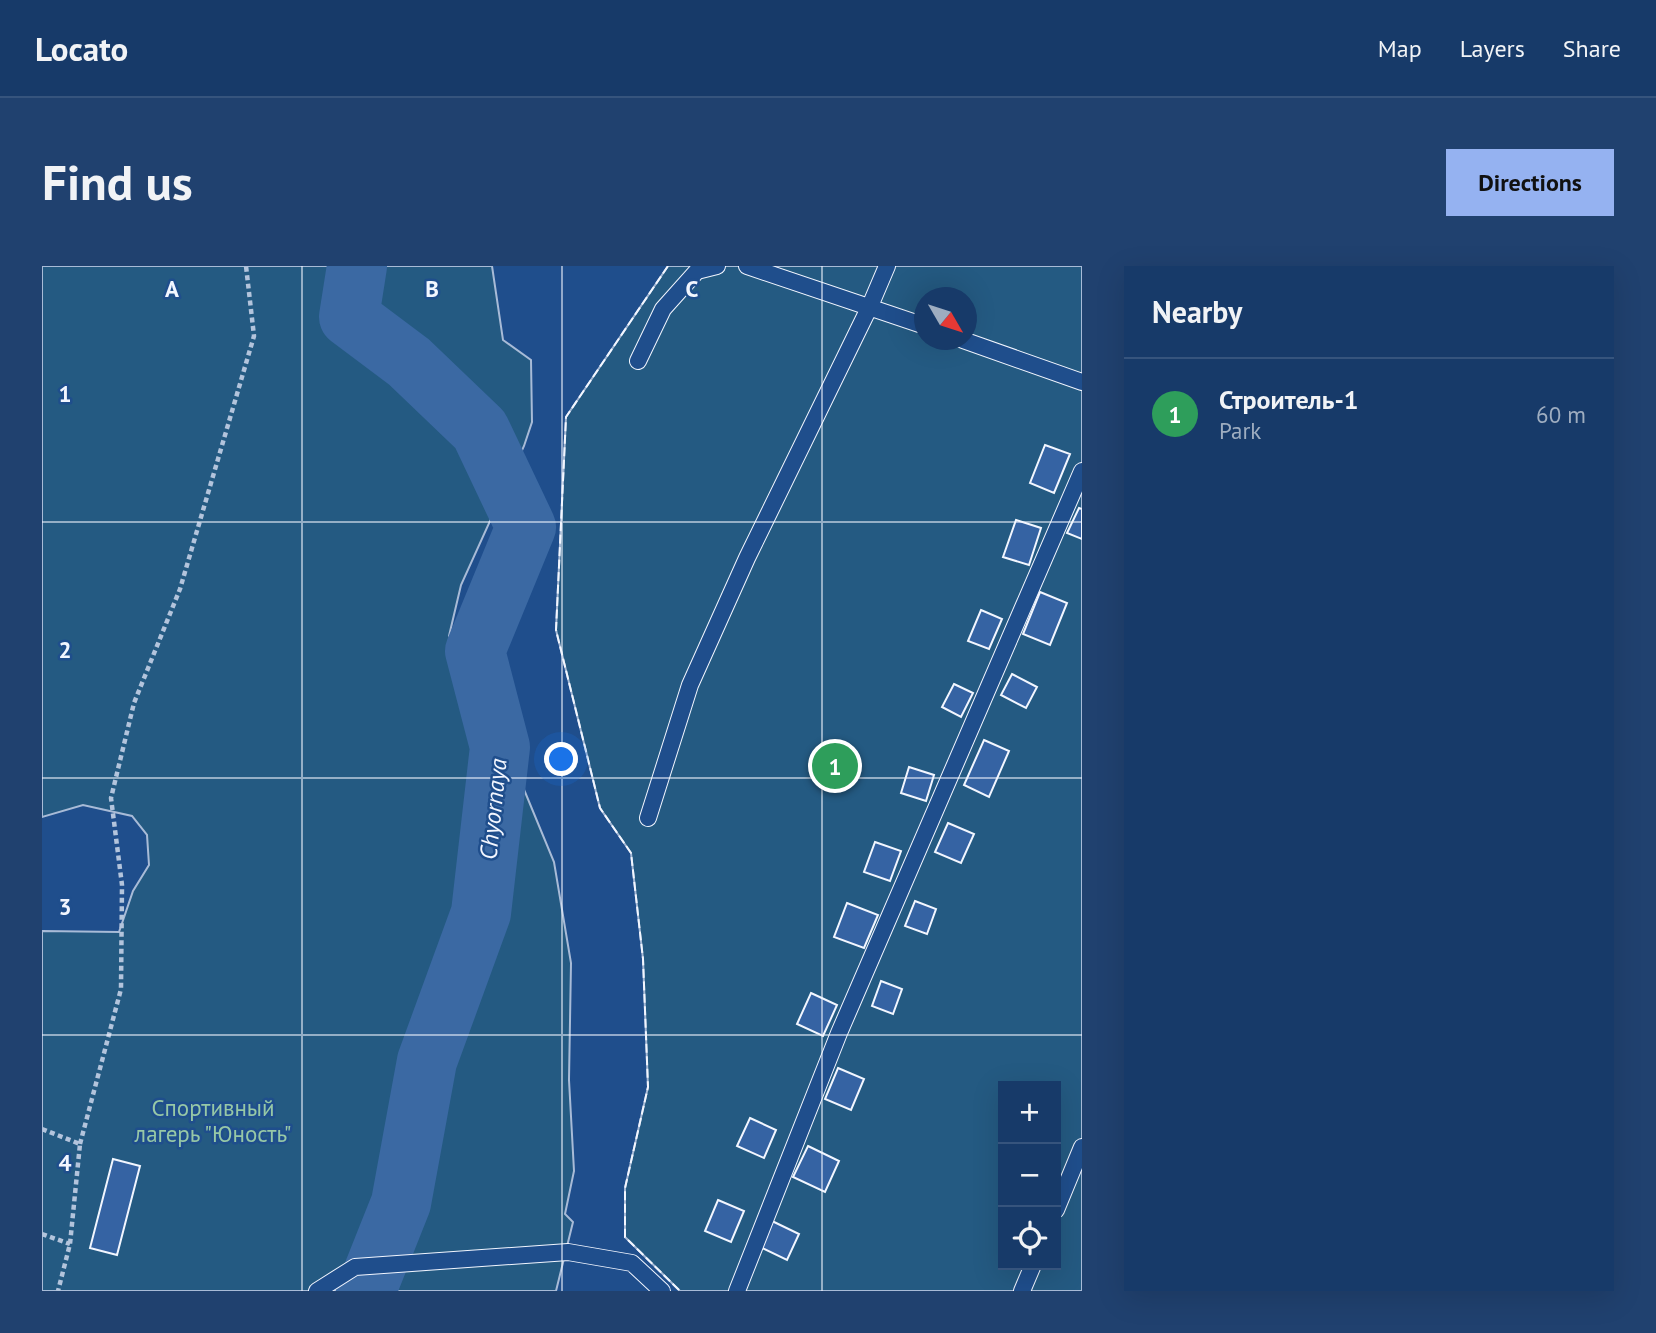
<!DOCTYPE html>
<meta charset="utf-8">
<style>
:root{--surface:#173a69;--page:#20416f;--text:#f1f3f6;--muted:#9eadc0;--line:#36547d;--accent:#95b2f1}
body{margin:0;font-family:"PT Sans",sans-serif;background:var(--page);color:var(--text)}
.controls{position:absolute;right:21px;bottom:21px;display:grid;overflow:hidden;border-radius:0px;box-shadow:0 7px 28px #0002}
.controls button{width:63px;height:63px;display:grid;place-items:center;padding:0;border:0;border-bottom:2px solid var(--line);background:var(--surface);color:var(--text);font:35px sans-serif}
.compass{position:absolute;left:872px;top:21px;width:63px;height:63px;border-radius:50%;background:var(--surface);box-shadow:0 7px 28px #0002;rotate:129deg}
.you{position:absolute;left:520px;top:494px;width:24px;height:24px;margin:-18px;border:5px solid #fff;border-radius:50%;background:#1a73e8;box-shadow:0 0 0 10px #1a73e833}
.badge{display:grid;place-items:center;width:46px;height:46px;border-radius:50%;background:var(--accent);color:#fff;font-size:23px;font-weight:700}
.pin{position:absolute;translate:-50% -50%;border:4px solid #fff;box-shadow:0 2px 7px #0006}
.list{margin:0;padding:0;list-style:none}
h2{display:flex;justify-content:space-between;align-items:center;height:91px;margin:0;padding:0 28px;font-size:30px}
h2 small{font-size:23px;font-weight:400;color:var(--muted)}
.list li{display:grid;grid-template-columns:46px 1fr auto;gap:21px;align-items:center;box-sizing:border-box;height:112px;padding:0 28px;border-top:2px solid var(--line)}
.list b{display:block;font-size:26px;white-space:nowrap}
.list p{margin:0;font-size:23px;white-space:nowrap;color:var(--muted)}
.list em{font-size:23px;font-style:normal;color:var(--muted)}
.icon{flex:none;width:38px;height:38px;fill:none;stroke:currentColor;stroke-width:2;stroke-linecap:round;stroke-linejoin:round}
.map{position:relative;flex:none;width:1040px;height:1025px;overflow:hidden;border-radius:0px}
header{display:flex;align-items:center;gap:42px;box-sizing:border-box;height:98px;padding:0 35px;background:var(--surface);border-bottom:2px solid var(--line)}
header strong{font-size:33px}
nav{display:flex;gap:38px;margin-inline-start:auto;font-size:24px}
.intro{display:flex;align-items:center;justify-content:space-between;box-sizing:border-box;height:168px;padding:0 42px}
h1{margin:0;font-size:49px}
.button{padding:18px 32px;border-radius:0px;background:var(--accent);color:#111;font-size:24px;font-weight:700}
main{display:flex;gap:42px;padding:0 42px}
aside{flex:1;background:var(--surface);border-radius:0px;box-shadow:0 7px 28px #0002}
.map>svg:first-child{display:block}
.green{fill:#245a82;stroke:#a8bbd7;stroke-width:2;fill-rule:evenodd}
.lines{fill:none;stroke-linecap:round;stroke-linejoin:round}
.river{stroke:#3b69a3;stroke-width:60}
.building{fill:#3563a3;stroke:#f2f6ff;stroke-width:2}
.service-casing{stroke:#f2f6ff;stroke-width:18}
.path{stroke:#b3c4dc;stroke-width:4.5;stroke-dasharray:5 3.5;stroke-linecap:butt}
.service{stroke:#1f4e8c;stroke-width:16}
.fence{stroke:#f2f6ff;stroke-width:2;stroke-dasharray:9 3.5;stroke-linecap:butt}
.grid{fill:none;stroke:#f2f6ff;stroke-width:2;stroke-opacity:0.55}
.labels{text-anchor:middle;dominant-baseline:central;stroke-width:5;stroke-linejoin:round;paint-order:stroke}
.park-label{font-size:23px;fill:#97c8a6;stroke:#1f4e8c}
.water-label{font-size:24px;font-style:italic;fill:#f2f6ff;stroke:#1f4e8c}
.grid-label{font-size:23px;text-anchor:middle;font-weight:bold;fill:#f2f6ff;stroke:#1f4e8c;stroke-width:5;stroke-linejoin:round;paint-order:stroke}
</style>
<header>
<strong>Locato</strong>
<nav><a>Map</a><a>Layers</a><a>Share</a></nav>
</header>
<div class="intro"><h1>Find us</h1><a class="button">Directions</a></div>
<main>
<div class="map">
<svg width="1040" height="1025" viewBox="0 0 1040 1025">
<rect width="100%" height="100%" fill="#1f4e8c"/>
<!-- green -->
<path class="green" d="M 0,0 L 450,0 L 461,74 L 489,94 L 490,156 L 482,180 L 419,319 L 407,370 L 476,509 L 512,596 L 529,697 L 527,814 L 532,905 L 523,948 L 531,956 L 514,1025 L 0,1025 L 0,665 L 77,666 L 91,625 L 107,599 L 105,569 L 90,550 L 41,539 L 0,551 Z
M 1040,0 L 1040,1025 L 638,1025 L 583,971 L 583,922 L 606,821 L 601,693 L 589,587 L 558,542 L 514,364 L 524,151 L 626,0 ZM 883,32 L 925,32 L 925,74 L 883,74 ZM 961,820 L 1014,820 L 1014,999 L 961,999 Z"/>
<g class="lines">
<!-- river -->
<path class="river" d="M 315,0 L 307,51 L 367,96 L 438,164 L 484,261 L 433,385 L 458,481 L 439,647 L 385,795 L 359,937 L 324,1025"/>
</g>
<!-- building -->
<path class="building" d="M 1003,179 L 1028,188 L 1012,227 L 988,217 Z
M 1037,242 L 1040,243 L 1040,273 L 1025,267 Z
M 974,254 L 999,262 L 987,299 L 961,291 Z
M 998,326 L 1025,337 L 1008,379 L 981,368 Z
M 939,344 L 960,353 L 947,383 L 926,375 Z
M 970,408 L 995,421 L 984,442 L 959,429 Z
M 912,418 L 931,427 L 919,451 L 900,441 Z
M 942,474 L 967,485 L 947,531 L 922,519 Z
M 867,501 L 892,509 L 884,535 L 859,527 Z
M 906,557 L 932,568 L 919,597 L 893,586 Z
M 833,576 L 859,585 L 848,615 L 822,606 Z
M 873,635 L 894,643 L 885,668 L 863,660 Z
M 805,637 L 836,649 L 822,682 L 792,671 Z
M 839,715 L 860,723 L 851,748 L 830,740 Z
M 769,727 L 795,739 L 781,770 L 755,758 Z
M 796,802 L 822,813 L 809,844 L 783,833 Z
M 708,852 L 734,864 L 722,892 L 695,880 Z
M 766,880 L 797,895 L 783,926 L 751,911 Z
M 71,893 L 98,900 L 75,989 L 48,982 Z
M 676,934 L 702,945 L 689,976 L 663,965 Z
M 730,955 L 757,968 L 745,994 L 718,981 Z"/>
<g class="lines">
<defs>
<path id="service" d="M 705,0 L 883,60
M 921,74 L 1040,116
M 596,95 L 621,43 L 655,5 L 675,0
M 606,552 L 648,419 L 705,292 L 828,40 L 845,0
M 1014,944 L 1040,881
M 275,1025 L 313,1001 L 526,986 L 590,997 L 620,1025
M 695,1025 L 797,767 L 1040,205
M 980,1025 L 991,999"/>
</defs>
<!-- service casing -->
<use href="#service" class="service-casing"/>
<!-- path -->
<path class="path" d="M 0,863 L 38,878 L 28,978 L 16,1025
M 38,878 L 79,723 L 80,619 L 69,532 L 92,437 L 138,323 L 212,70 L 204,0
M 0,968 L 28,978"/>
<!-- service -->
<use href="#service" class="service"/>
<!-- fence -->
<path class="fence" d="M 626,0 L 524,151 L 514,364 L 558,542 L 589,587 L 601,693 L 606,821 L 583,922 L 583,971 L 638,1025"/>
</g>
<!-- grid -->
<path class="grid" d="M 260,0 L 260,1025M 520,0 L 520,1025M 780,0 L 780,1025M 0,256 L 1040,256M 0,512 L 1040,512M 0,769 L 1040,769"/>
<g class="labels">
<!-- park labels -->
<g class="park-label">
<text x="171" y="841">Спортивный<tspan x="171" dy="26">лагерь "Юность"</tspan></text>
</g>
<!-- water labels -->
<g class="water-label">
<text transform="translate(451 543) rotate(-84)">Chyornaya</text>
</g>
</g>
<g class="grid-label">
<text x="130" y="31">A</text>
<text x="390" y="31">B</text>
<text x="650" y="31">C</text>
<text x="23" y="136">1</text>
<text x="23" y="392">2</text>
<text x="23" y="649">3</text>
<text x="23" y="905">4</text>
</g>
</svg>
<div class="controls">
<button>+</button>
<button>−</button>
<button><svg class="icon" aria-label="locate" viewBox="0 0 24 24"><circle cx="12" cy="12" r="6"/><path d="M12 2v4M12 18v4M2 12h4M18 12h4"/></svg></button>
</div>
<svg class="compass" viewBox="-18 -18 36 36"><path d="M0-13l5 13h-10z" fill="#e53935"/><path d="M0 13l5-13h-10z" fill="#9eadc0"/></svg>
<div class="you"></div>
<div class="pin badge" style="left:793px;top:500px;background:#2e9e5b">1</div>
</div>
<aside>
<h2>Nearby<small></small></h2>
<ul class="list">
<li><span class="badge" style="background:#2e9e5b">1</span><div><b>Строитель-1</b><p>Park</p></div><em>60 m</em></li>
</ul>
</aside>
</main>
